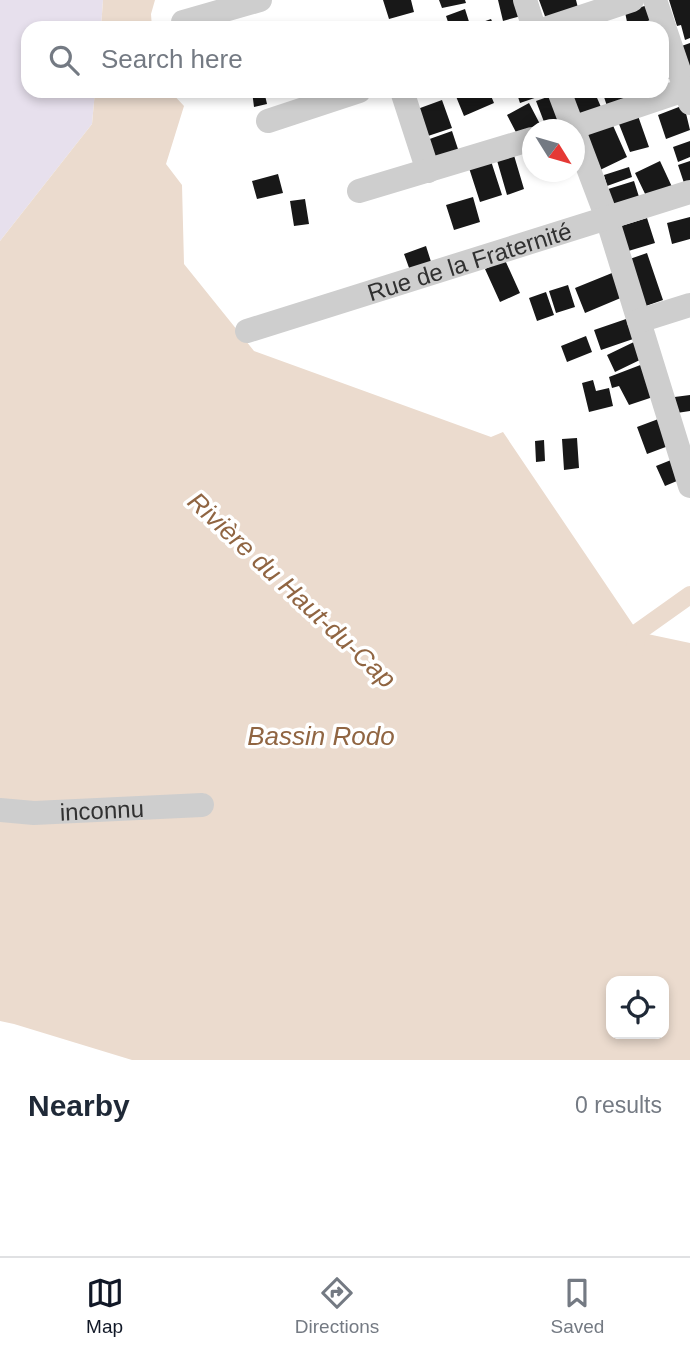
<!DOCTYPE html>
<meta charset="utf-8">
<style>
:root{--surface:#fff;--page:#f6f6f7;--text:#1f2937;--muted:#747a83;--line:#e0e1e3;--accent:#111827}
body{margin:0;font-family:Arial,sans-serif;background:var(--page);color:var(--text)}
.controls{position:absolute;right:21px;bottom:21px;display:grid;overflow:hidden;border-radius:14px;box-shadow:0 4px 10px #0003}
.controls button{width:63px;height:63px;display:grid;place-items:center;padding:0;border:0;border-bottom:2px solid var(--line);background:var(--surface);color:var(--text);font:35px sans-serif}
.compass{position:absolute;left:522px;top:119px;width:63px;height:63px;border-radius:50%;background:var(--surface);box-shadow:0 4px 10px #0003;rotate:127deg}
.list{margin:0;padding:0;list-style:none}
h2{display:flex;justify-content:space-between;align-items:center;height:91px;margin:0;padding:0 28px;font-size:30px}
h2 small{font-size:23px;font-weight:400;color:var(--muted)}
.icon{flex:none;width:38px;height:38px;fill:none;stroke:currentColor;stroke-width:2;stroke-linecap:round;stroke-linejoin:round}
.map{position:relative;flex:none;width:690px;height:1060px;overflow:hidden}
.search{position:absolute;background:var(--surface);box-shadow:0 4px 10px #0003;left:21px;right:21px;top:21px;height:77px;display:flex;align-items:center;gap:18px;box-sizing:border-box;padding:0 24px;border-radius:21px;color:var(--muted);font-size:26px}
.sheet{height:196px;background:var(--surface)}
nav{display:flex;justify-content:space-around;align-items:center;box-sizing:border-box;height:98px;border-top:2px solid var(--line);background:var(--surface);font-size:19px;color:var(--muted)}
nav a{display:grid;justify-items:center;gap:4px}
nav .on{color:var(--accent)}
.map>svg:first-child{display:block}
.green{fill:#e7e0ed}
.water{fill:#ebdbce;fill-rule:evenodd}
.lines{fill:none;stroke-linecap:round;stroke-linejoin:round}
.canal{stroke:#ebdbce;stroke-width:18}
.building{fill:#181818}
.minor{stroke:#cecece;stroke-width:24}
.labels{text-anchor:middle;dominant-baseline:central;stroke-width:7;stroke-linejoin:round;paint-order:stroke}
.street-label{font-size:24px;fill:#313131;stroke:#fff}
.water-label{font-size:26px;font-style:italic;fill:#906542;stroke:#fff}
</style>
<div class="map">
<svg width="690" height="1060" viewBox="0 0 690 1060">
<rect width="100%" height="100%" fill="#fff"/>
<!-- green -->
<path class="green" d="M 0,0 L 103,0 L 101,28 L 28,28 L 28,91 L 95,91 L 92,124 L 0,241 Z"/>
<!-- water -->
<path class="water" d="M 103,0 L 155,0 L 151,14 L 152,28 L 101,28 Z
M 95,91 L 170,91 L 184,106 L 166,164 L 182,185 L 184,264 L 254,351 L 491,437 L 503,432 L 638,632 L 690,643 L 690,1060 L 132,1060 L 14,1024 L 0,1021 L 0,241 L 92,124 ZM 611,981 L 664,981 L 664,1034 L 611,1034 Z"/>
<g class="lines">
<!-- canal -->
<path class="canal" d="M 633,656 L 638,632 L 690,595"/>
</g>
<!-- building -->
<path class="building" d="M 383,0 L 411,0 L 414,12 L 389,19 Z
M 439,0 L 465,0 L 466,3 L 442,8 Z
M 498,0 L 517,0 L 521,16 L 503,21 Z
M 539,0 L 576,0 L 578,8 L 546,19 Z
M 669,0 L 690,0 L 690,38 L 685,40 L 681,25 L 677,26 Z
M 651,4 L 654,19 L 628,27 L 625,12 Z
M 465,9 L 471,28 L 450,28 L 446,16 Z
M 491,19 L 495,28 L 475,28 L 474,25 Z
M 443,23 L 445,28 L 429,28 Z
M 690,43 L 690,76 L 676,48 Z
M 662,55 L 671,78 L 662,82 Z
M 252,91 L 264,91 L 267,104 L 254,107 Z
M 463,91 L 489,91 L 494,103 L 464,116 L 455,94 Z
M 516,91 L 555,91 L 520,103 Z
M 569,91 L 594,91 L 601,107 L 581,117 Z
M 602,91 L 630,91 L 632,96 L 607,106 Z
M 553,95 L 563,121 L 546,127 L 536,101 Z
M 442,100 L 452,128 L 422,138 L 412,111 Z
M 529,103 L 541,126 L 519,138 L 507,115 Z
M 684,105 L 690,130 L 666,139 L 658,115 Z
M 637,113 L 649,147 L 630,152 L 617,119 Z
M 611,121 L 627,157 L 600,170 L 583,134 Z
M 452,131 L 461,158 L 433,167 L 424,141 Z
M 690,141 L 690,157 L 678,162 L 673,147 Z
M 513,152 L 524,189 L 507,195 L 496,157 Z
M 491,161 L 502,195 L 480,202 L 469,168 Z
M 660,161 L 673,189 L 648,200 L 635,173 Z
M 690,161 L 690,185 L 685,186 L 678,165 Z
M 629,167 L 632,177 L 607,186 L 604,175 Z
M 278,174 L 283,193 L 257,199 L 252,181 Z
M 634,181 L 640,200 L 612,210 L 605,190 Z
M 473,197 L 480,222 L 454,230 L 446,205 Z
M 305,199 L 309,224 L 294,226 L 290,201 Z
M 690,217 L 690,239 L 672,244 L 667,223 Z
M 647,218 L 655,243 L 625,252 L 618,227 Z
M 426,246 L 433,268 L 412,276 L 404,254 Z
M 647,253 L 663,300 L 640,308 L 624,261 Z
M 505,260 L 520,293 L 500,302 L 485,269 Z
M 612,273 L 623,297 L 585,313 L 575,288 Z
M 568,285 L 575,307 L 556,313 L 549,291 Z
M 546,292 L 554,315 L 537,321 L 529,298 Z
M 629,318 L 636,338 L 601,350 L 594,330 Z
M 586,336 L 592,352 L 567,362 L 561,346 Z
M 638,340 L 646,357 L 615,372 L 607,355 Z
M 643,364 L 656,396 L 629,405 L 619,386 L 612,388 L 609,377 Z
M 593,380 L 596,391 L 609,388 L 613,406 L 589,412 L 582,383 Z
M 690,395 L 690,411 L 670,414 L 667,398 Z
M 661,418 L 671,445 L 647,454 L 637,427 Z
M 577,438 L 579,468 L 564,470 L 562,439 Z
M 544,440 L 545,461 L 536,462 L 535,441 Z
M 676,458 L 684,478 L 665,486 L 656,466 Z"/>
<g class="lines">
<!-- minor -->
<g class="minor">
<path d="M 525,0 L 534,28"/>
<path d="M 655,0 L 690,103"/>
<path d="M 183,22 L 260,0"/>
<path d="M 548,28 L 632,0"/>
<path d="M 402,91 L 428,171"/>
<path d="M 559,91 L 607,218 L 690,486"/>
<path d="M 268,121 L 359,91"/>
<path d="M 566,130 L 690,88"/>
<path d="M 359,191 L 532,139"/>
<path d="M 639,321 L 690,305"/>
<path id="s1" d="M 247,331 L 690,192"/>
<path id="s2" d="M 0,810 L 34,813 L 202,805"/>
</g>
</g>
<g class="labels">
<!-- street labels -->
<g class="street-label">
<text stroke="none"><textPath href="#s1" startOffset="233">Rue de la Fraternité</textPath></text>
<text stroke="none"><textPath href="#s2" startOffset="102">inconnu</textPath></text>
</g>
<!-- water labels -->
<g class="water-label">
<text transform="translate(292 590) rotate(43)">Rivière du Haut-du-Cap</text>
<text x="321" y="736">Bassin Rodo</text>
</g>
</g>
</svg>
<div class="controls">
<button><svg class="icon" aria-label="locate" viewBox="0 0 24 24"><circle cx="12" cy="12" r="6"/><path d="M12 2v4M12 18v4M2 12h4M18 12h4"/></svg></button>
</div>
<svg class="compass" viewBox="-18 -18 36 36"><path d="M0-13l5 13h-10z" fill="#e53935"/><path d="M0 13l5-13h-10z" fill="#747a83"/></svg>
<div class="search"><svg class="icon" aria-label="search" viewBox="0 0 24 24"><circle cx="10" cy="10" r="6"/><path d="M15 15l6 6"/></svg>Search here</div>
</div>
<section class="sheet">
<h2>Nearby<small>0 results</small></h2>
<ul class="list">
</ul>
</section>
<nav>
<a class="on"><svg class="icon" aria-label="map" viewBox="0 0 24 24"><path d="M3 6l6-2 6 2 6-2v14l-6 2-6-2-6 2zM9 4v14M15 6v14"/></svg>Map</a>
<a><svg class="icon" aria-label="directions" viewBox="0 0 24 24"><path d="M12 3l9 9-9 9-9-9zM9 14v-3h6M13 9l2 2-2 2"/></svg>Directions</a>
<a><svg class="icon" aria-label="saved" viewBox="0 0 24 24"><path d="M7 4h10v16l-5-4-5 4z"/></svg>Saved</a>
</nav>
